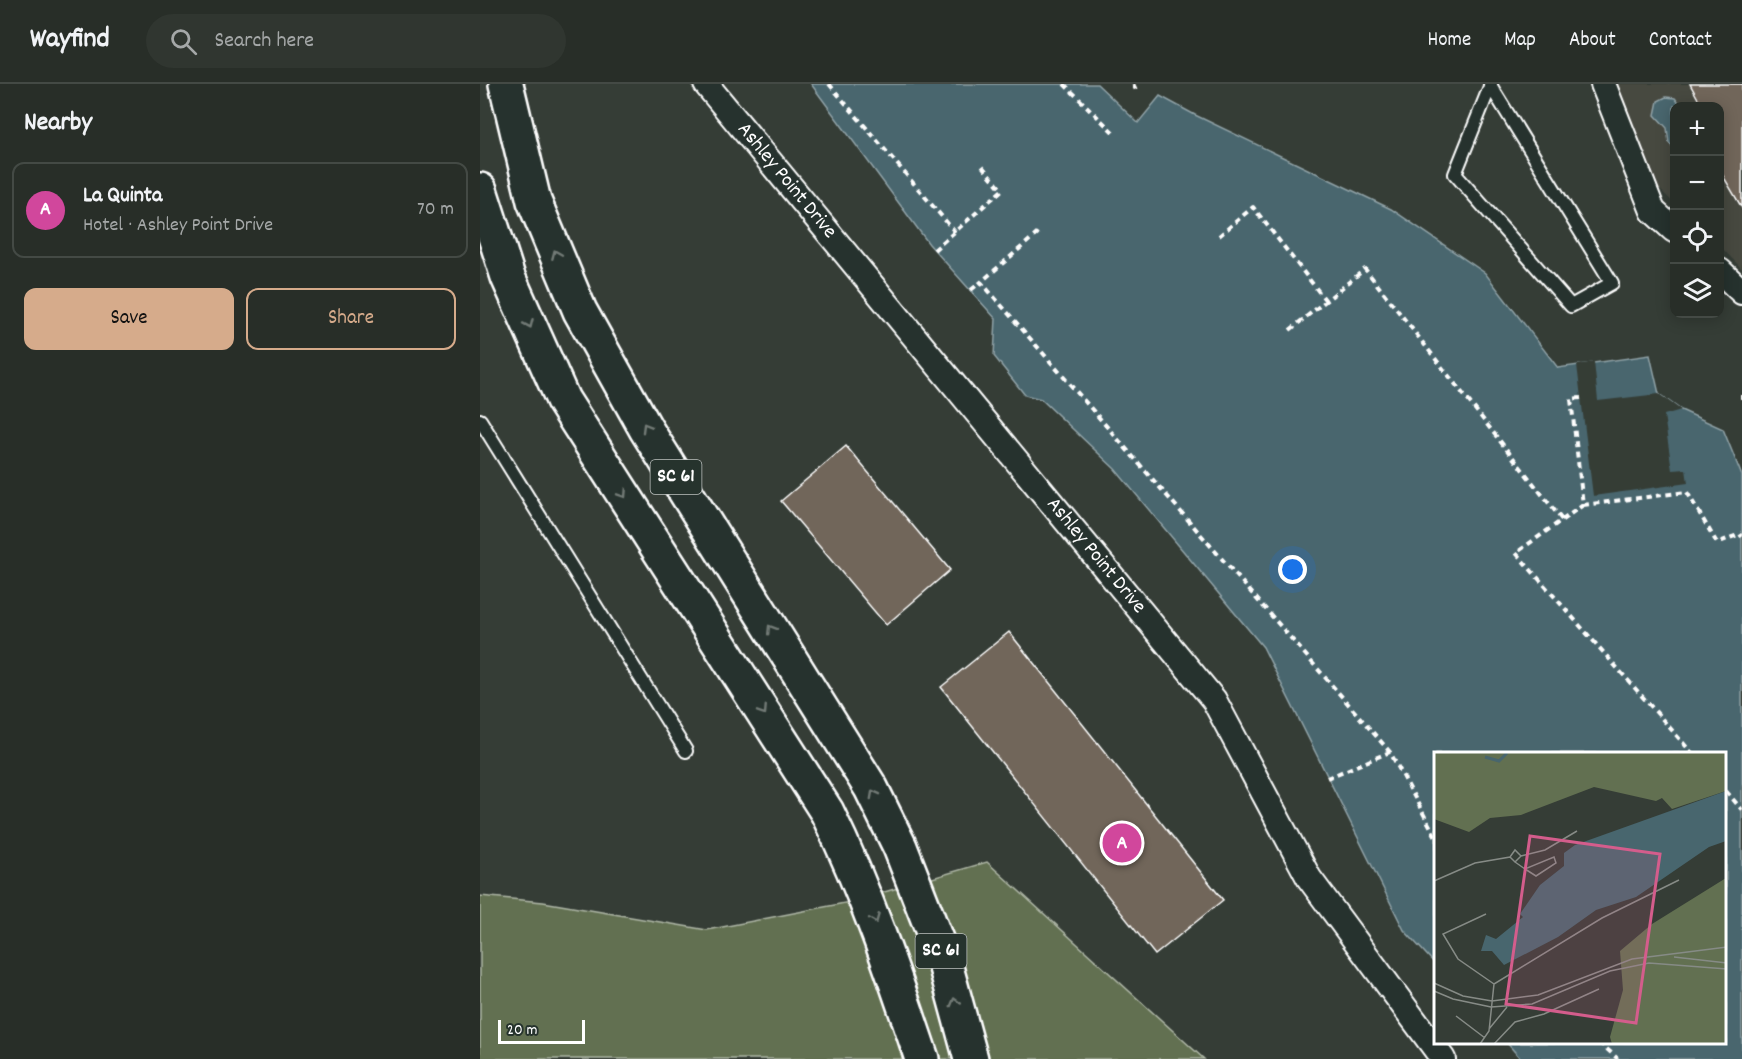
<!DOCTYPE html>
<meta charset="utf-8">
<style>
:root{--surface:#282e28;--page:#303630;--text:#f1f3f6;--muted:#a5a8a8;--line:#444a45;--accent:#d6ab8b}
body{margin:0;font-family:Dekko,sans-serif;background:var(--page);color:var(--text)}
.controls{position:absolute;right:18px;top:18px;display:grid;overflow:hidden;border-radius:12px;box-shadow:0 3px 15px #0003}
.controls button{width:54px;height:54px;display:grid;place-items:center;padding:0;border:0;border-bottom:2px solid var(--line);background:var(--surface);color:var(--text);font:30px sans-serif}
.scale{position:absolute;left:18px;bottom:15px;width:87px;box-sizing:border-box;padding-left:6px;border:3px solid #fff;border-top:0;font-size:16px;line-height:21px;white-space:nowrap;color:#fff;-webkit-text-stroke:4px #26332d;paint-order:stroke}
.you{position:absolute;left:813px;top:486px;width:21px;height:21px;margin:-15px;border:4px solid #fff;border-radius:50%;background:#1a73e8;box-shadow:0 0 0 9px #1a73e833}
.badge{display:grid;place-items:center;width:39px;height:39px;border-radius:50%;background:var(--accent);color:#fff;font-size:20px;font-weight:700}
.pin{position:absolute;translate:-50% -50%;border:3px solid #fff;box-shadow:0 2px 6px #0006}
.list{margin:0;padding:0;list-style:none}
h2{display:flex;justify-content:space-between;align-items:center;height:78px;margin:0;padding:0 24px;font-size:26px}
h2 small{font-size:20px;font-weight:400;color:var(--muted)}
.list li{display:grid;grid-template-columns:39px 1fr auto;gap:18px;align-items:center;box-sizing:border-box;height:96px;margin:0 12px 12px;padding:0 12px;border:2px solid var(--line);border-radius:12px}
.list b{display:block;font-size:22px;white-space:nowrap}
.list p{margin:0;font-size:20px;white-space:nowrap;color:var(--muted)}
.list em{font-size:20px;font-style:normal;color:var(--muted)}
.actions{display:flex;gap:12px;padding:18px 24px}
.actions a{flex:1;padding:14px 0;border:2px solid var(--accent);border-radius:12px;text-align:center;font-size:21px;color:var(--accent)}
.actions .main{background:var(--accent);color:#111}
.icon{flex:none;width:33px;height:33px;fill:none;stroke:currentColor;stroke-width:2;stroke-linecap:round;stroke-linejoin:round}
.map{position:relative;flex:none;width:1262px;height:975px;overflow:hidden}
header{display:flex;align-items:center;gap:36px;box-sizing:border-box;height:84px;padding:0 30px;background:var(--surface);border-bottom:2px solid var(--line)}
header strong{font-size:28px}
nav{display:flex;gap:33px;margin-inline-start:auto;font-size:21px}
.search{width:420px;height:54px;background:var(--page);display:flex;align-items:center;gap:15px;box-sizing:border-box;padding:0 21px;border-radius:33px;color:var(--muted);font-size:22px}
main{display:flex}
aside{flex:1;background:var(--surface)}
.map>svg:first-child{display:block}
.built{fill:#474941}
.green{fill:#627051;stroke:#b0b8a8;stroke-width:1.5}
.water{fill:#48666e;stroke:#91a3a8;stroke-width:1.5}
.pier{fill:#353d36}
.building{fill:#71665a;stroke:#fff;stroke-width:1.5}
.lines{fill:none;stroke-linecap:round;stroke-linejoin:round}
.service-casing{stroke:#fff;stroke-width:16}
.minor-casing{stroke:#fff;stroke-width:28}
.motorway-casing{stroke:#fff;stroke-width:38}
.path{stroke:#fff;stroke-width:4;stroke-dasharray:6 4.5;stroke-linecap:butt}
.service{stroke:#26332d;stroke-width:12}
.minor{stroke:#26332d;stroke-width:24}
.motorway{stroke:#26332d;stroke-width:33}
.oneway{stroke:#727a76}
.labels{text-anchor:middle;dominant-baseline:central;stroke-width:4.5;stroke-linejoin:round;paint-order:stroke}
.shield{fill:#26332d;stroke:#bec2c0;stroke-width:1.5}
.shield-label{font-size:20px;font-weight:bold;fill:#fff}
.street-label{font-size:21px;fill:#fff;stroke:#26332d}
.inset-river{fill:none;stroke:#48666e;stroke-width:3}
.inset-road{fill:none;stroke:#868b86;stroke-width:1.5}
.view{fill:#d45d8c;fill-opacity:0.15;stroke:#d45d8c;stroke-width:3}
.inset-edge{fill:none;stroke:#fff;stroke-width:3}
</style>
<header>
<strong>Wayfind</strong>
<div class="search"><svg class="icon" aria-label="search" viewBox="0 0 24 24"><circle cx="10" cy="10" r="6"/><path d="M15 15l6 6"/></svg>Search here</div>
<nav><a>Home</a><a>Map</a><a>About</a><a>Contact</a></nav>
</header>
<main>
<aside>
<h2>Nearby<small></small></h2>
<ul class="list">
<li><span class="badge" style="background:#d1479c">A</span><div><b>La Quinta</b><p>Hotel · Ashley Point Drive</p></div><em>70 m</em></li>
</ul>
<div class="actions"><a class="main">Save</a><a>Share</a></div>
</aside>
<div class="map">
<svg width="1262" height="975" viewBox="0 0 1262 975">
<rect width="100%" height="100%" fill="#353d36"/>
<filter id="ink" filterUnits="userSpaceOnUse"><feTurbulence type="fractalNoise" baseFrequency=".0167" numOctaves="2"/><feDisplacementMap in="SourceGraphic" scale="12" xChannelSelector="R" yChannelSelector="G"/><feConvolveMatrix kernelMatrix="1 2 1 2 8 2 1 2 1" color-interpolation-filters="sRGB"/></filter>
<g filter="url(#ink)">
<!-- built -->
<path class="built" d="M 1135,0 L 1262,0 L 1262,185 L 1240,162 L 1240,22 L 1194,22 L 1194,119 L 1175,101 Z"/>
<!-- green -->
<path class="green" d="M 507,778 L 724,975 L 0,975 L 0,812 L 63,818 L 227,846 L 370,818 Z"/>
<!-- water -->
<path class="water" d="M 331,0 L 617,0 L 658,39 L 680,12 L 715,31 L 911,125 L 1005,189 L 1078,284 L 1170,271 L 1179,310 L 1201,326 L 1243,345 L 1262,392 L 1262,975 L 1041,975 L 1027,959 L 1246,958 L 1246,669 L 956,669 L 956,881 L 924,846 L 783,563 L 635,385 L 561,315 L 545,311 L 514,272 L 516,235 L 449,160 Z
M 1186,13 L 1195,14 L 1201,22 L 1194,22 L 1194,64 L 1189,59 L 1187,44 L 1175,31 L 1178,17 Z"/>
<!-- pier -->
<path class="pier" d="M 1114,278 L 1118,317 L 1179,310 L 1201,326 L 1184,331 L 1192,386 L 1206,385 L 1208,399 L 1113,412 L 1097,281 Z"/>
<!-- building -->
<path class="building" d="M 1210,0 L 1262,0 L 1262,124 L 1239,85 L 1239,22 L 1222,22 Z
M 366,362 L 470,486 L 406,541 L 301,417 Z
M 529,548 L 743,816 L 675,871 L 461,603 Z"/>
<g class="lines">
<defs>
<path id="service" d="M 1010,1 L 1132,199 L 1091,222 L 975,90 L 1011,0
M 0,336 L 206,667"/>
<g id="minor">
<path id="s1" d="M 226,0 L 734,616 L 829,794 L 963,975"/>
<path d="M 1123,0 L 1173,127 L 1194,146"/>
<path d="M 1240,187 L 1262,208"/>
</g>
<path id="motorway" d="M 26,0 L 54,117 L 100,227 L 166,345 L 391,704 L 420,763 L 464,876 L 491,975
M 0,106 L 28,193 L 83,316 L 347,728 C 386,808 414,891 442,975"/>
</defs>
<!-- service casing -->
<use href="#service" class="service-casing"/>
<!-- minor casing -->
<use href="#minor" class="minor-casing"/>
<!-- motorway casing -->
<use href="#motorway" class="motorway-casing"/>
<!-- path -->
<path class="path" d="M 349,0 L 475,148
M 584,0 L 635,50
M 653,0 L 657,8
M 558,149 L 501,198 L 910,668
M 739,152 L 773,123 L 846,217
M 454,166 L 522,106 L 502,82
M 491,206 L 501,198
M 810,246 L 885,185 L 1082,436
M 1262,311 L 1262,315
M 1101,314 L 1091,315 L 1103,421 L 1036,469 L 1212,669
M 1103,421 L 1207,408 L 1237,459 L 1260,450 L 1262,453
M 847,694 L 910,668 L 956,753
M 1246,707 L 1262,726
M 1119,958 L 1138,975"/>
<!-- service -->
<use href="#service" class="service"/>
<!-- minor -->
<use href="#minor" class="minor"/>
<!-- motorway -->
<use href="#motorway" class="motorway"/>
</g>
<!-- one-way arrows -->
<defs><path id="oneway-chevron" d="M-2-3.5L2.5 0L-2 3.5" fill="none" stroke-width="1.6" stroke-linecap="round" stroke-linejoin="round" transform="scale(1.5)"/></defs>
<g class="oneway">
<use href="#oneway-chevron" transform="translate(76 170) rotate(-113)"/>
<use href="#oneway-chevron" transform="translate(49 240) rotate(66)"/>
<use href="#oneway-chevron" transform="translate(166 343) rotate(-120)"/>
<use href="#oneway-chevron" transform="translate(143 410) rotate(57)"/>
<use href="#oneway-chevron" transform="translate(291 545) rotate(-122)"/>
<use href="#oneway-chevron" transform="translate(283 627) rotate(57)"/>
<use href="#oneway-chevron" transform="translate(394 710) rotate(-118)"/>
<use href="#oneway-chevron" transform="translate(395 835) rotate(68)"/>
<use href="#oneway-chevron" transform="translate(475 918) rotate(-105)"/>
</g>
</g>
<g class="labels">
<!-- shield labels -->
<g class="shield">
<rect x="170.5" y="376" width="51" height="34" rx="4.5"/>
<rect x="435.5" y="850" width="51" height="34" rx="4.5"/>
</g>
<g class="shield-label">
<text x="196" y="393">SC 61</text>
<text x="461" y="867">SC 61</text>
</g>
<!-- street labels -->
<g class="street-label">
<text stroke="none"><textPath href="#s1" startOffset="126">Ashley Point Drive</textPath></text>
<text stroke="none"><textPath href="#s1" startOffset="612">Ashley Point Drive</textPath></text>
</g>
</g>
<!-- overview -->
<g transform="translate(954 668)">
<rect width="292" height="292" fill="#353d36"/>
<path d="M 0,1 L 292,1 L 292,39 L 238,57 L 228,46 L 222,49 L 160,35 L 87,63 L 56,66 L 35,80 L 0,67 ZM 292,126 L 292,292 L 178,292 L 176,285 L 189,238 L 186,199 L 218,172 Z" fill="#627051"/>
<path d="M 292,39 L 292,89 L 275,95 L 202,145 L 162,158 L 124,185 L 70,213 L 58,199 L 47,199 L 52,183 L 62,187 L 89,165 L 86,162 L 106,133 L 130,114 L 130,101 L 141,93 Z" fill="#48666e"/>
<path class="inset-river" d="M 51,5 L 65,9 L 73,1"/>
<path class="inset-road" d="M 87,104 L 111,98 L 143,79M 81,110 L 91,117 L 120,105 L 122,111 L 102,124 L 91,117M 0,129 L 41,111 L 76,105 L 81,98 L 87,104 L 81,110 L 76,105M 52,162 L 9,182 L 24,207 L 60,232M 240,205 L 293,211M 0,231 L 29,244 L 58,249M 0,239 L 19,247 L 57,255M 58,249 L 104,243 L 198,207 L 293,195M 57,255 L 98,252 L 176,219 L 215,211 L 293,217M 22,264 L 51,286M 55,277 L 73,255M 46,292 L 55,279 L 60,232 L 168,166 L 245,128M 60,292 L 81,270 L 110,262 L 165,237"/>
<path class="view" d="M 96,84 L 226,102 L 202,271 L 72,252 Z"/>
<rect width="292" height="292" class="inset-edge"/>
</g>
</svg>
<div class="controls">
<button>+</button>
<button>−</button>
<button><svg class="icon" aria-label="locate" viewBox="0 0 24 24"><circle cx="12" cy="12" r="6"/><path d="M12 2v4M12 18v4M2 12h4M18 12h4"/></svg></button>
<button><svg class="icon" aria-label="layers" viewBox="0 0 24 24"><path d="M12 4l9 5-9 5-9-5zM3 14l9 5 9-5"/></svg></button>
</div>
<div class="scale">20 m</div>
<div class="you"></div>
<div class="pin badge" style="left:642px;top:759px;background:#d1479c">A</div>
</div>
</main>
